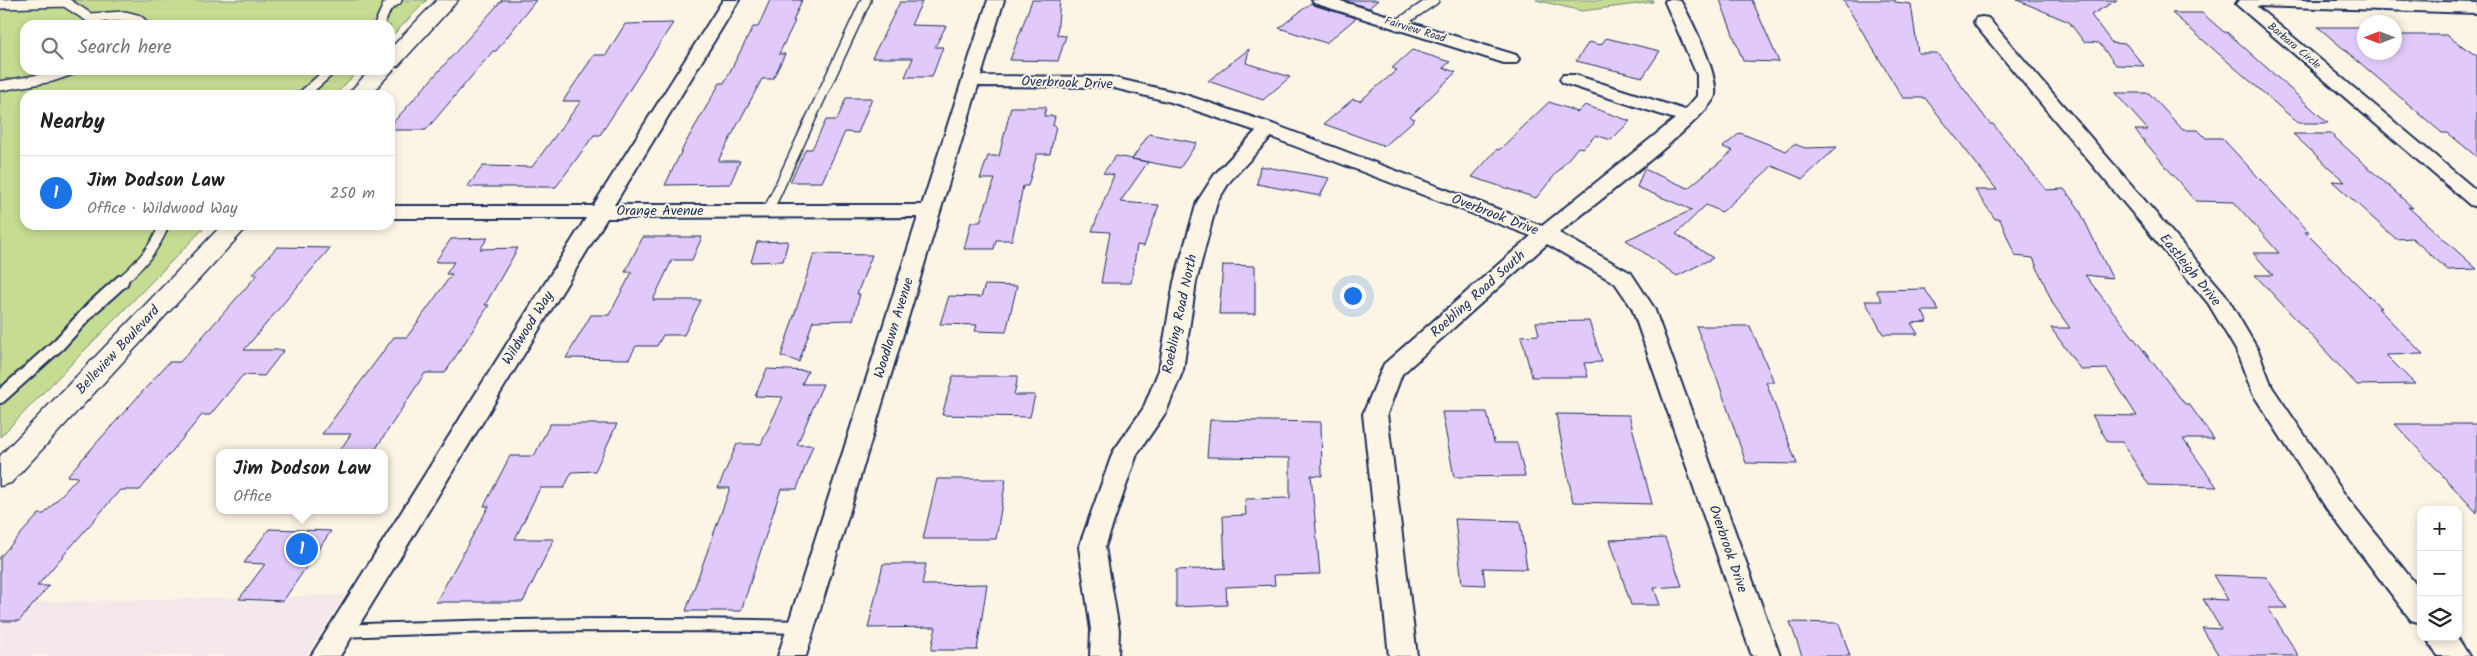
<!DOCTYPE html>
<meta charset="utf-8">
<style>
:root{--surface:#fff;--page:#f6f6f6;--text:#222;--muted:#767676;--line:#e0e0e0;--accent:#1a73e8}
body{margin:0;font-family:Kalam,sans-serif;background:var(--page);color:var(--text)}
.controls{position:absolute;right:15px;bottom:15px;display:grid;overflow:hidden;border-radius:10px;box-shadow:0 2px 8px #0003}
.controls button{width:45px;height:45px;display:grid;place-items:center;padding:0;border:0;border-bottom:1px solid var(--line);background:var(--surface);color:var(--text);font:25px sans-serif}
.compass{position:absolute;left:2357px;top:15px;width:45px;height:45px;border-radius:50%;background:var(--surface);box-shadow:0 2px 8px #0003;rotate:270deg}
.you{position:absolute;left:1352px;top:295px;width:18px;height:18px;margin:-12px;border:4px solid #fff;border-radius:50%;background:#1a73e8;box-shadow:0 0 0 8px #1a73e833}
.badge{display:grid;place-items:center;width:32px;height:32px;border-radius:50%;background:var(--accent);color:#fff;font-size:16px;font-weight:700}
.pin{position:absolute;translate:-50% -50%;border:2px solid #fff;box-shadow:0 1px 5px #0006}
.popup{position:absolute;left:216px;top:449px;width:172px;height:65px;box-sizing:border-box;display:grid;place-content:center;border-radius:10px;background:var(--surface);filter:drop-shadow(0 1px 4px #0005);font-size:16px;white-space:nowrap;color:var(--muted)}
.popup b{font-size:19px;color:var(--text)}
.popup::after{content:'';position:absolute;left:50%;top:100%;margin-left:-10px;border:10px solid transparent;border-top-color:var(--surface)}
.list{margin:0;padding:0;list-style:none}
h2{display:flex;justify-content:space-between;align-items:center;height:65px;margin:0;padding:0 20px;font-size:21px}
h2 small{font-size:16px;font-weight:400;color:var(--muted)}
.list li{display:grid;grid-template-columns:32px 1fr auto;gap:15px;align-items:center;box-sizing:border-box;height:75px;padding:0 20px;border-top:1px solid var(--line)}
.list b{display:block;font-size:19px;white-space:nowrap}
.list p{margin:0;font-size:16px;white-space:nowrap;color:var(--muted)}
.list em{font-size:16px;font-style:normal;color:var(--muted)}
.icon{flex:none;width:28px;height:28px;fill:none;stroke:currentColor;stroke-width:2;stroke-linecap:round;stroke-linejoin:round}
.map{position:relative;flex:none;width:2477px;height:656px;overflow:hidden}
.search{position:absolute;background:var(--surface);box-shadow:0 2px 8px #0003;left:20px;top:20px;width:375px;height:55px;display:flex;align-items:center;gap:12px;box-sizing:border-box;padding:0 18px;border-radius:15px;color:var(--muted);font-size:19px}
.panel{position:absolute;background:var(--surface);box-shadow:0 2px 8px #0003;left:20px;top:90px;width:375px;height:140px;border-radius:15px}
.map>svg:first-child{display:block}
.built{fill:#f4e8eb}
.green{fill:#c5dc92;stroke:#708678}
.building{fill:#e1cafa;stroke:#1b2f5e}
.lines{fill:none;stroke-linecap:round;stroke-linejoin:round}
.lane-far1-casing{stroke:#1b2f5e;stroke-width:12}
.lane-casing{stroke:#1b2f5e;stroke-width:16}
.street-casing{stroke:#1b2f5e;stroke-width:4}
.secondary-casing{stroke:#1b2f5e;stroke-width:3}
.lane-far1{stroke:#fcf5e5;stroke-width:9}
.lane{stroke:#fcf5e5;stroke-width:12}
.street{fill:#fcf5e5;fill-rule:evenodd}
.secondary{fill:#fcf5e5;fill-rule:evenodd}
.labels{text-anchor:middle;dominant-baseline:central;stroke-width:4;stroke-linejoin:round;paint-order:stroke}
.far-street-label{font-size:11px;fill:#1b2f5e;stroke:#fcf5e5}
.street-label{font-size:14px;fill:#1b2f5e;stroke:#fcf5e5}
</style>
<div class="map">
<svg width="2477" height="656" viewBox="0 0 2477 656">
<rect width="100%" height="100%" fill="#fcf5e5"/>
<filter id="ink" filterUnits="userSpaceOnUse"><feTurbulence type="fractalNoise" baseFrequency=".02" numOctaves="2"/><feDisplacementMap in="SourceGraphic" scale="10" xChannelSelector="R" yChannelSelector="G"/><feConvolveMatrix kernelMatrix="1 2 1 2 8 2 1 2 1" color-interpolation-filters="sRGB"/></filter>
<g filter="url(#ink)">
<!-- built -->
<path class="built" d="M 345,595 L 306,656 L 0,656 L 0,603 Z"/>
<!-- green -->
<path class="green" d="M 0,0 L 427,0 L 390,38 L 390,25 L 25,25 L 25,70 L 359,70 L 335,95 L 25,95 L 25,225 L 207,225 L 0,437 Z
M 1536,0 L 1653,0 L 1653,2 L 1582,11 Z"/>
<!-- building -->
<path class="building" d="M 502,0 L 536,0 L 496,51 L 493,51 L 426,130 L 390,130 L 390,126 Z
M 770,0 L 802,0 L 793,21 L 795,21 L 779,54 L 785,54 L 773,79 L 762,79 L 718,161 L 740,161 L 730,184 L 665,185 L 686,142 L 720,83 L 724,83 L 753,27 L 758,27 Z
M 1032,0 L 1060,0 L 1057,35 L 1066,36 L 1058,61 L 1010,60 Z
M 1343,0 L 1378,0 L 1369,8 Z
M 1720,0 L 1752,0 L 1779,62 L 1743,61 Z
M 1843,0 L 1895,0 L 1895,2 L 1911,4 L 1918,53 L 1937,53 L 1990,124 L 1993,124 L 2046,190 L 2064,189 L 2078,207 L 2112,278 L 2085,275 L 2185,404 L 2189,404 L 2214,439 L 2183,439 L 2217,487 L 2149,485 L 2122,442 L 2108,442 L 2092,415 L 2137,416 L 2107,369 L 2081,370 L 2051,328 L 2070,328 L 2053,304 L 2033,258 L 2015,256 L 2000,219 L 1995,219 L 1975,190 L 1997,190 L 1925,98 L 1903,98 Z
M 2017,0 L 2117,0 L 2091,15 L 2112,43 L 2126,44 L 2144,66 L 2116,65 L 2099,43 L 2084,42 L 2069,22 Z
M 900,2 L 922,2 L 911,25 L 946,26 L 935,47 L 943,47 L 932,77 L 905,77 L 913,58 L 872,58 Z
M 1311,3 L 1313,5 L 1356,18 L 1326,43 L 1279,28 Z
M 2172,13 L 2202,13 L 2224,32 L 2227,32 L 2328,123 L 2298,123 Z
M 673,23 L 600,135 L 594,135 L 556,187 L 467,187 L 483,166 L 532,167 L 581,101 L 563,101 L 594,55 L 606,55 L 625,24 Z
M 2318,27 L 2359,27 L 2364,32 L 2364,52 L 2394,52 L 2394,35 L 2446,35 L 2477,56 L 2477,157 L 2448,133 L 2442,133 Z
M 1606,38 L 1660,51 L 1643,77 L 1576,61 L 1589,42 L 1601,45 Z
M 1249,49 L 1246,63 L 1290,77 L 1263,100 L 1208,81 Z
M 1412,50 L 1450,62 L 1443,68 L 1456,72 L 1410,117 L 1415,119 L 1385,146 L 1324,124 L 1353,99 L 1360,101 L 1397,70 L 1392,68 Z
M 2115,93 L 2149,93 L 2183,130 L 2198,130 L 2206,138 L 2222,138 L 2309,232 L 2305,232 L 2381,308 L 2378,308 L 2423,354 L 2386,355 L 2415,384 L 2357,385 L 2255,275 L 2273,275 L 2253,253 L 2279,253 L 2234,202 L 2195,201 L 2135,130 L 2148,130 Z
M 846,98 L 872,98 L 858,133 L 845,132 L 822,182 L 790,182 L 806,149 L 812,149 L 826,120 L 837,120 Z
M 1549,102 L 1578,112 L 1585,105 L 1630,121 L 1611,140 L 1596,135 L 1583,148 L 1578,147 L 1536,198 L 1472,177 L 1497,149 L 1499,150 Z
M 1011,107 L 1046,107 L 1044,116 L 1055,116 L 1053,126 L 1056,126 L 1050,154 L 1037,154 L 1028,186 L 1023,186 L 1012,240 L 996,240 L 994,249 L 964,249 L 971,222 L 980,222 L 995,179 L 980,179 L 988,156 L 999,156 Z
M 1740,133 L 1786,151 L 1794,144 L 1805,148 L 1837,147 L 1803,179 L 1772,166 L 1722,212 L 1706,205 L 1676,234 L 1713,258 L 1677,276 L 1626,240 L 1692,210 L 1637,187 L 1644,169 L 1688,188 L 1733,151 L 1723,147 Z
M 1149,134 L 1197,143 L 1180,168 L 1132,159 Z
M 2293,134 L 2331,134 L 2413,208 L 2408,207 L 2477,269 L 2448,270 L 2412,238 L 2396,239 L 2332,181 L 2345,182 Z
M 1116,156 L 1148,162 L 1120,202 L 1159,205 L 1144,246 L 1137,245 L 1131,283 L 1101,283 L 1110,232 L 1092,231 L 1114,175 L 1103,173 Z
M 1260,166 L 1329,178 L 1320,196 L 1257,184 Z
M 643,237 L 702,237 L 692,260 L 672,260 L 653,300 L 701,300 L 684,335 L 663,335 L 657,346 L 636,346 L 629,359 L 566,358 L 591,315 L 609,315 L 632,272 L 625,272 Z
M 488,238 L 480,249 L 518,248 L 485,305 L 489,305 L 445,373 L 425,373 L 373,453 L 338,453 L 351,434 L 322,434 L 394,337 L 407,337 L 452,274 L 446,274 L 454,262 L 435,262 L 451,239 Z
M 788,241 L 783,261 L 751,262 L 757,242 Z
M 277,247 L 330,248 L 244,350 L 284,350 L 264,376 L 243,375 L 210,415 L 202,415 L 140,490 L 120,490 L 37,586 L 49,586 L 19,621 L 0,621 L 0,557 L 39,514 L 44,514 L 78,477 L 67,476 L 169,362 L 180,362 L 258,274 L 253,274 Z
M 814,254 L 872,255 L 857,294 L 860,294 L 853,320 L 813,321 L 799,362 L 781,356 Z
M 1223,265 L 1255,266 L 1255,314 L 1219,314 Z
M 985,285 L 1017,286 L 1006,332 L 975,331 L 977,325 L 940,324 L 949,296 L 981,297 Z
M 1925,289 L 1939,311 L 1922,311 L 1928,322 L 1911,323 L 1918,334 L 1883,334 L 1865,301 L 1882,301 L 1876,290 Z
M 1589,321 L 1602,362 L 1584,363 L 1588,377 L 1532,377 L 1521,336 L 1539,335 L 1536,322 Z
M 1696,326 L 1750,326 L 1774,382 L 1766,382 L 1797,464 L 1746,463 L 1718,381 Z
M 767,369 L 808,371 L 802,384 L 823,384 L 797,445 L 813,445 L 797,489 L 781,489 L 741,611 L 686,611 L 730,488 L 718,488 L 737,444 L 761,444 L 783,397 L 755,396 Z
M 953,376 L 1018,376 L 1014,395 L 1035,395 L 1030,417 L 942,415 Z
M 1442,412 L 1487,412 L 1494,443 L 1517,443 L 1525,476 L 1454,477 Z
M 1556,414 L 1629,415 L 1652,504 L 1573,502 Z
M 1210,420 L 1321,422 L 1322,476 L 1311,475 L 1320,574 L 1274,575 L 1275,585 L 1226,587 L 1227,605 L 1176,607 L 1176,570 L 1225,568 L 1225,570 L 1223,516 L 1246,515 L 1245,499 L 1290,498 L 1290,458 L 1207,457 Z
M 550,424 L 617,424 L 595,471 L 572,472 L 564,488 L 540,488 L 515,539 L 554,539 L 523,602 L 436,602 L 489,506 L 484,506 L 510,456 L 534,456 Z
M 2395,424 L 2477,424 L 2477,513 Z
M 937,479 L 1006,479 L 996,539 L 923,539 Z
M 1455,519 L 1520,521 L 1527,569 L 1483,568 L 1485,585 L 1462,584 Z
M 269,529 L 331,531 L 283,601 L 239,599 L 265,564 L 244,563 Z
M 1665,538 L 1682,586 L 1654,588 L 1660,605 L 1631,605 L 1610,540 Z
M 883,564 L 926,564 L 922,585 L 987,584 L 977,650 L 931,650 L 936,627 L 868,628 Z
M 2213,575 L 2266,577 L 2287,608 L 2268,608 L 2299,656 L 2219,656 L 2202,628 L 2221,629 L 2203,599 L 2228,600 Z
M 1790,622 L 1839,623 L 1850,656 L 1802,656 Z"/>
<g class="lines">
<defs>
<path id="lane-far1" d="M 0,4 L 65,2 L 90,18 L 125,16 L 137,19 L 142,23 L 141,25
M 379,25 L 387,7 L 397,0
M 1397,25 L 1434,0
M 0,86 L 52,77 L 72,70
M 303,95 L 331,70
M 768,211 L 866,0
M 120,282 C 138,267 156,247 164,225"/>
<path id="lane" d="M 0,397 L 59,344 L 93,307 L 122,281
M 341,631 C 494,625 648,623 801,627"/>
<path id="street" d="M 723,0 L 739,0 L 614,205 L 922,205 L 988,0 L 1004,0 L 981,76 L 1110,77 L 1183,94 L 1275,125 L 1542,226 L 1675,119 L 1563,83 L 1560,79 L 1563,75 L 1575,75 L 1685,110 L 1697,96 L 1697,75 L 1665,2 L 1666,0 L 1680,0 C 1692,20 1718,73 1715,95 C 1712,116 1582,214 1559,233 L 1631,273 L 1654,308 L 1780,656 L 1752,656 L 1632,308 L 1615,283 L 1547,244 L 1402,374 L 1387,414 L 1417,656 L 1389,656 L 1363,414 L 1384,364 L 1531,236 L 1271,137 L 1230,181 L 1217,202 L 1196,282 L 1183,370 L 1166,412 L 1137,454 L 1105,547 L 1119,630 L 1118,656 L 1090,656 L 1091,630 L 1079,547 L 1113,452 L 1143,409 L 1159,370 L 1174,282 L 1197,202 L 1215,174 L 1256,131 L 1171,102 L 1110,87 L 978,86 L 806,656 L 778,656 L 918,217 L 607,218 L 340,656 L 311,656 L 586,218 L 390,218 L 390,206 L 593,206 Z
M 1312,0 L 1337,0 L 1516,55 L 1519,59 L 1516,63 L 1504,63 L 1314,3 Z
M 2376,0 L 2477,3 L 2477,13 L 2256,6 L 2477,191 L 2477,207 L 2470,205 L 2236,4 L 2239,0 Z
M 1982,17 L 1988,18 L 2225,294 L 2258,350 L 2272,387 L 2345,495 L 2421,591 L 2421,623 L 2411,620 L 2327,509 L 2253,394 L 2236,350 L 2208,303 L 1976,26 L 1974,22 L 1976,18 Z
M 2426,637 L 2457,637 L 2469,656 L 2438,656 Z"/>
<path id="secondary" d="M 437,0 L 458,0 L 398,66 L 391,67 L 393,70 L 370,95 L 347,95 L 370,70 L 390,70 L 390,49 Z
M 222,225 L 249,225 L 11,483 L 0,486 L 0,456 Z"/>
</defs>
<!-- lane-far1 casing -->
<use href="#lane-far1" class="lane-far1-casing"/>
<!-- lane casing -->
<use href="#lane" class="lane-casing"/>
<!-- street casing -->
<use href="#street" class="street-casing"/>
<!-- secondary casing -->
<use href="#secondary" class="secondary-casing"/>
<!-- lane-far1 -->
<use href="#lane-far1" class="lane-far1"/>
<!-- lane -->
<use href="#lane" class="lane"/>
<!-- street -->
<use href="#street" class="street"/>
<!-- secondary -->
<use href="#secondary" class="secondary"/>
</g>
</g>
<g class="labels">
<!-- far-street labels -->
<g class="far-street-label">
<text transform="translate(1415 30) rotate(17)">Fairview Road</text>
<text transform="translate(2294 46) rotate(40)">Barbara Circle</text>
</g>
<!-- street labels -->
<g class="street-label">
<text transform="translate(1067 83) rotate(2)">Overbrook Drive</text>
<text x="660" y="211">Orange Avenue</text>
<text transform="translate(1495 215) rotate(21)">Overbrook Drive</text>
<text transform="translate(2190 270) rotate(51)">Eastleigh Drive</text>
<text transform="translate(1478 294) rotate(-42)">Roebling Road South</text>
<text transform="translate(1180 314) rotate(-78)">Roebling Road North</text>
<text transform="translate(528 328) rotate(-58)">Wildwood Way</text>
<text transform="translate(894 328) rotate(-73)">Woodlawn Avenue</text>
<text transform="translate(118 350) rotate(-47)">Belleview Boulevard</text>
<text transform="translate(1728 549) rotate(71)">Overbrook Drive</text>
</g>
</g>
</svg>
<div class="controls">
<button>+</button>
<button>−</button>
<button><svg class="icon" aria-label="layers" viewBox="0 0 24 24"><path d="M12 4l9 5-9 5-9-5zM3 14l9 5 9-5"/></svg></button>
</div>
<svg class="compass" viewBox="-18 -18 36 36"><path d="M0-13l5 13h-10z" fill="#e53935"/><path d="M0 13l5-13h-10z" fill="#767676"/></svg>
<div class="you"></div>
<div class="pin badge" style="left:302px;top:549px">1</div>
<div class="popup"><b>Jim Dodson Law</b>Office</div>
<div class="search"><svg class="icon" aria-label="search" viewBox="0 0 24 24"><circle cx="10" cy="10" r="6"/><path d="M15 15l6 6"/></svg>Search here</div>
<section class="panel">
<h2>Nearby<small></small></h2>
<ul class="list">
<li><span class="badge">1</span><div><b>Jim Dodson Law</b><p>Office · Wildwood Way</p></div><em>250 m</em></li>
</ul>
</section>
</div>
